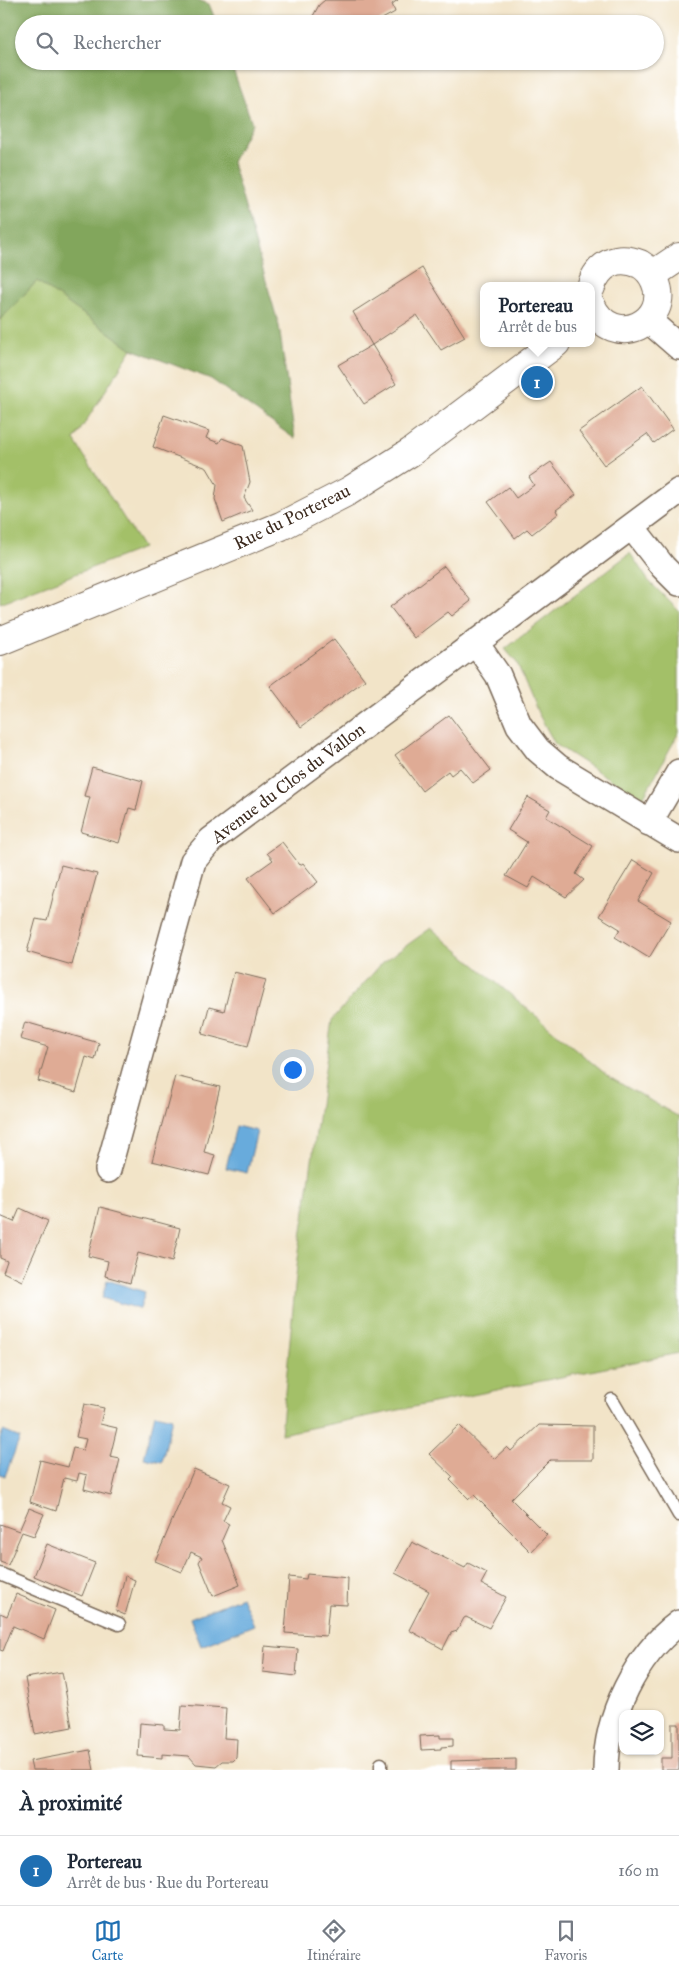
<!DOCTYPE html>
<html lang="fr">
<meta charset="utf-8">
<style>
:root{--surface:#fff;--page:#f2f2f3;--text:#1f2937;--muted:#747a83;--line:#e0e1e3;--accent:#1f6fb2}
body{margin:0;font-family:"IM FELL Great Primer",serif;background:var(--page);color:var(--text)}
.controls{position:absolute;right:15px;bottom:15px;display:grid;overflow:hidden;border-radius:10px;box-shadow:0 1px 4px #0004}
.controls button{width:45px;height:45px;display:grid;place-items:center;padding:0;border:0;border-bottom:1px solid var(--line);background:var(--surface);color:var(--text);font:25px sans-serif}
.you{position:absolute;left:292px;top:1069px;width:18px;height:18px;margin:-12px;border:4px solid #fff;border-radius:50%;background:#1a73e8;box-shadow:0 0 0 8px #1a73e833}
.badge{display:grid;place-items:center;width:32px;height:32px;border-radius:50%;background:var(--accent);color:#fff;font-size:16px;font-weight:700}
.pin{position:absolute;translate:-50% -50%;border:2px solid #fff;box-shadow:0 1px 5px #0006}
.popup{position:absolute;left:480px;top:282px;width:115px;height:65px;box-sizing:border-box;display:grid;place-content:center;border-radius:10px;background:var(--surface);filter:drop-shadow(0 1px 4px #0005);font-size:16px;white-space:nowrap;color:var(--muted)}
.popup b{font-size:19px;color:var(--text)}
.popup::after{content:'';position:absolute;left:50%;top:100%;margin-left:-10px;border:10px solid transparent;border-top-color:var(--surface)}
.list{margin:0;padding:0;list-style:none}
h2{display:flex;justify-content:space-between;align-items:center;height:65px;margin:0;padding:0 20px;font-size:21px}
h2 small{font-size:16px;font-weight:400;color:var(--muted)}
.list li{display:grid;grid-template-columns:32px 1fr auto;gap:15px;align-items:center;box-sizing:border-box;height:70px;padding:0 20px;border-top:1px solid var(--line)}
.list b{display:block;font-size:19px;white-space:nowrap}
.list p{margin:0;font-size:16px;white-space:nowrap;color:var(--muted)}
.list em{font-size:16px;font-style:normal;color:var(--muted)}
.icon{flex:none;width:28px;height:28px;fill:none;stroke:currentColor;stroke-width:2;stroke-linecap:round;stroke-linejoin:round}
.map{position:relative;flex:none;width:679px;height:1770px;overflow:hidden}
.search{position:absolute;background:var(--surface);box-shadow:0 1px 4px #0004;left:15px;right:15px;top:15px;height:55px;display:flex;align-items:center;gap:12px;box-sizing:border-box;padding:0 18px;border-radius:28px;color:var(--muted);font-size:19px}
.sheet{height:135px;background:var(--surface)}
nav{display:flex;justify-content:space-around;align-items:center;box-sizing:border-box;height:70px;border-top:1px solid var(--line);background:var(--surface);font-size:14px;color:var(--muted)}
nav a{display:grid;justify-items:center;gap:2px}
nav .on{color:var(--accent)}
.map>svg:first-child{display:block}
.green{fill:#a3c068;stroke:#6f7543}
.forest{fill:#82a65c;stroke:#5e683d}
.water{fill:#67abdc;stroke:#516a7d}
.building{fill:#dfab95}
.lines{fill:none;stroke-linecap:round;stroke-linejoin:round}
.lane-casing{stroke:#7b6b5a;stroke-width:15}
.street-casing{stroke:#7b6b5a;stroke-width:28}
.secondary-casing{stroke:#7b6b5a;stroke-width:30}
.lane{stroke:#fff;stroke-width:12}
.street{stroke:#fff;stroke-width:25}
.secondary{stroke:#fff;stroke-width:28}
.labels{text-anchor:middle;dominant-baseline:central;stroke-width:4;stroke-linejoin:round;paint-order:stroke}
.street-label{font-size:18px;fill:#3b2a1e;stroke:#fff}
</style>
<div class="map">
<svg width="679" height="1770" viewBox="0 0 679 1770">
<rect width="100%" height="100%" fill="#fff"/>
<filter id="ink" filterUnits="userSpaceOnUse"><feTurbulence type="fractalNoise" baseFrequency=".02" numOctaves="2"/><feDisplacementMap in="SourceGraphic" scale="10" xChannelSelector="R" yChannelSelector="G"/><feConvolveMatrix kernelMatrix="1 2 1 2 8 2 1 2 1" color-interpolation-filters="sRGB"/></filter>
<filter id="wash" filterUnits="userSpaceOnUse"><feTurbulence type="fractalNoise" baseFrequency=".0096" numOctaves="4" result="noise"/><feDisplacementMap in="SourceGraphic" scale="20" xChannelSelector="R" yChannelSelector="G"/><feGaussianBlur stdDeviation="1.12" result="paint"/><feColorMatrix in="noise" values="0 0 0 0 0 0 0 0 0 0 0 0 0 0 0 0 0 1.4 0 .05"/><feComposite in="paint" operator="in"/></filter>
<g filter="url(#wash)">
<rect width="100%" height="100%" fill="#f2e4c8"/>
<!-- green -->
<path class="green" d="M 37,281 L 132,349 L 74,440 L 143,548 L 0,603 L 0,320 Z
M 630,553 L 648,580 L 679,611 L 679,732 L 642,800 L 555,744 L 538,713 L 517,663 L 505,649 Z
M 431,928 L 609,1077 L 679,1117 L 679,1353 L 281,1434 L 297,1266 L 332,1020 L 382,963 Z"/>
<!-- forest -->
<path class="forest" d="M 0,0 L 198,0 L 209,4 L 217,24 L 24,24 L 24,61 L 230,61 L 252,123 L 232,162 L 279,326 L 295,439 L 211,379 L 132,349 L 37,281 L 0,320 Z"/>
<!-- water -->
<path class="water" d="M 236,1126 L 257,1131 L 247,1173 L 226,1168 Z
M 107,1280 L 145,1292 L 140,1309 L 102,1298 Z
M 155,1414 L 172,1418 L 162,1462 L 144,1458 Z
M 3,1431 L 20,1438 L 5,1476 L 0,1474 L 0,1438 Z
M 242,1597 L 254,1625 L 201,1646 L 190,1618 Z"/>
<g id="blocks">
<!-- building -->
<path class="building" d="M 325,0 L 398,0 L 392,4 L 395,12 L 373,24 L 313,24 L 313,16 L 319,5 Z
M 422,268 L 465,337 L 441,350 L 417,315 L 372,345 L 353,312 Z
M 372,345 L 396,384 L 364,404 L 338,365 Z
M 642,386 L 673,429 L 654,443 L 647,434 L 604,465 L 579,431 Z
M 164,415 L 209,431 L 206,438 L 219,443 L 222,438 L 243,446 L 250,482 L 244,498 L 252,510 L 223,522 L 215,499 L 217,485 L 207,468 L 153,447 Z
M 551,462 L 576,495 L 556,510 L 558,514 L 532,534 L 527,529 L 515,538 L 488,502 L 508,487 L 516,498 L 534,485 L 529,477 Z
M 444,566 L 471,601 L 452,616 L 448,612 L 414,638 L 390,607 Z
M 334,639 L 365,680 L 301,727 L 270,686 Z
M 449,715 L 491,770 L 473,783 L 460,768 L 451,775 L 448,771 L 422,791 L 395,755 Z
M 92,767 L 143,781 L 136,810 L 129,808 L 119,843 L 81,832 L 90,797 L 84,796 Z
M 528,797 L 550,810 L 546,817 L 593,846 L 576,874 L 584,880 L 566,897 L 534,877 L 528,888 L 506,876 L 527,842 L 508,830 Z
M 282,842 L 300,865 L 303,863 L 318,882 L 275,913 L 248,878 L 273,860 L 267,853 Z
M 633,860 L 654,873 L 638,901 L 671,921 L 649,958 L 615,937 L 620,929 L 599,916 Z
M 61,865 L 97,874 L 72,965 L 27,952 L 36,919 L 47,921 Z
M 234,972 L 266,980 L 248,1046 L 202,1034 L 209,1007 L 224,1011 Z
M 25,1022 L 99,1043 L 95,1060 L 86,1057 L 76,1092 L 38,1081 L 48,1047 L 20,1039 Z
M 175,1076 L 220,1087 L 204,1152 L 215,1155 L 209,1175 L 152,1161 Z
M 100,1207 L 180,1228 L 172,1262 L 138,1253 L 130,1283 L 105,1276 L 108,1261 L 88,1256 Z
M 20,1208 L 48,1221 L 22,1281 L 3,1272 L 7,1261 L 0,1258 L 0,1216 L 14,1222 Z
M 84,1404 L 104,1408 L 100,1424 L 117,1428 L 110,1457 L 120,1459 L 111,1496 L 84,1489 L 87,1475 L 79,1473 L 77,1481 L 64,1478 L 56,1511 L 30,1502 L 40,1460 L 68,1467 L 73,1448 L 83,1450 L 86,1439 L 76,1437 Z
M 459,1425 L 494,1459 L 507,1447 L 511,1451 L 539,1425 L 593,1426 L 593,1460 L 550,1460 L 511,1499 L 547,1535 L 531,1552 L 474,1495 L 469,1499 L 450,1480 L 453,1477 L 429,1454 Z
M 194,1469 L 230,1484 L 222,1502 L 230,1506 L 223,1521 L 229,1524 L 222,1540 L 240,1585 L 213,1596 L 199,1562 L 202,1557 L 191,1552 L 182,1572 L 155,1561 Z
M 29,1508 L 44,1514 L 34,1536 L 22,1532 L 8,1565 L 0,1562 L 0,1524 L 19,1531 Z
M 412,1542 L 465,1568 L 468,1563 L 487,1573 L 481,1584 L 506,1597 L 489,1628 L 466,1617 L 464,1618 L 457,1631 L 451,1633 L 443,1649 L 409,1630 L 429,1591 L 395,1573 Z
M 47,1544 L 95,1563 L 82,1596 L 34,1576 Z
M 307,1574 L 348,1578 L 347,1605 L 329,1604 L 326,1636 L 285,1633 L 289,1577 L 306,1579 Z
M 125,1576 L 135,1580 L 125,1615 L 116,1611 Z
M 16,1594 L 55,1610 L 44,1639 L 13,1626 L 3,1651 L 0,1650 L 0,1613 L 7,1616 Z
M 265,1646 L 298,1649 L 296,1676 L 263,1672 Z
M 62,1672 L 72,1727 L 35,1734 L 25,1678 Z
M 182,1705 L 226,1708 L 224,1738 L 237,1739 L 236,1758 L 233,1761 L 222,1761 L 216,1766 L 196,1764 L 189,1756 L 162,1754 L 162,1758 L 138,1756 L 140,1723 L 164,1725 L 164,1729 L 180,1730 Z
M 672,1724 L 679,1724 L 679,1770 L 661,1770 L 661,1758 L 672,1758 Z
M 440,1735 L 440,1738 L 453,1738 L 453,1746 L 441,1747 L 441,1749 L 421,1750 L 420,1736 Z
M 90,1750 L 94,1770 L 32,1770 L 30,1761 Z
M 516,1759 L 516,1770 L 451,1770 L 451,1761 Z"/>
</g>
</g>
<g filter="url(#ink)">
<use href="#blocks" fill-opacity="0" stroke="#7b6b5a" stroke-width="1"/>
<g class="lines">
<defs>
<path id="lane" d="M 612,1400 L 679,1515
M 0,1574 L 119,1624
M 381,1764 L 381,1770"/>
<path id="street" d="M 648,320 L 679,347
M 632,527 L 663,567 L 679,583
M 475,642 L 498,675 L 519,725 L 538,750 L 558,767 L 679,840
M 649,823 L 679,772
M 108,1170 L 193,861 L 211,840 L 679,491
M 606,1770 C 606,1716 636,1655 679,1623"/>
<path id="secondary" d="M 652,275 L 679,257
M 591,287 C 594,277 600,268 610,263 C 619,259 630,260 640,264 C 647,268 652,274 655,281 C 673,321 613,353 591,305
M 0,641 L 281,526 L 349,491 L 411,452 L 556,343"/>
</defs>
<!-- lane casing -->
<use href="#lane" class="lane-casing"/>
<!-- street casing -->
<use href="#street" class="street-casing"/>
<!-- secondary casing -->
<use href="#secondary" class="secondary-casing"/>
<!-- lane -->
<use href="#lane" class="lane"/>
<!-- street -->
<use href="#street" class="street"/>
<!-- secondary -->
<use href="#secondary" class="secondary"/>
</g>
</g>
<g class="labels">
<!-- street labels -->
<g class="street-label">
<text transform="translate(292 517) rotate(-26)">Rue du Portereau</text>
<text transform="translate(288 783) rotate(-37)">Avenue du Clos du Vallon</text>
</g>
</g>
</svg>
<div class="controls">
<button><svg class="icon" aria-label="layers" viewBox="0 0 24 24"><path d="M12 4l9 5-9 5-9-5zM3 14l9 5 9-5"/></svg></button>
</div>
<div class="you"></div>
<div class="pin badge" style="left:537px;top:382px">1</div>
<div class="popup"><b>Portereau</b>Arrêt de bus</div>
<div class="search"><svg class="icon" aria-label="search" viewBox="0 0 24 24"><circle cx="10" cy="10" r="6"/><path d="M15 15l6 6"/></svg>Rechercher</div>
</div>
<section class="sheet">
<h2>À proximité<small></small></h2>
<ul class="list">
<li><span class="badge">1</span><div><b>Portereau</b><p>Arrêt de bus · Rue du Portereau</p></div><em>160 m</em></li>
</ul>
</section>
<nav>
<a class="on"><svg class="icon" aria-label="map" viewBox="0 0 24 24"><path d="M3 6l6-2 6 2 6-2v14l-6 2-6-2-6 2zM9 4v14M15 6v14"/></svg>Carte</a>
<a><svg class="icon" aria-label="directions" viewBox="0 0 24 24"><path d="M12 3l9 9-9 9-9-9zM9 14v-3h6M13 9l2 2-2 2"/></svg>Itinéraire</a>
<a><svg class="icon" aria-label="saved" viewBox="0 0 24 24"><path d="M7 4h10v16l-5-4-5 4z"/></svg>Favoris</a>
</nav>
